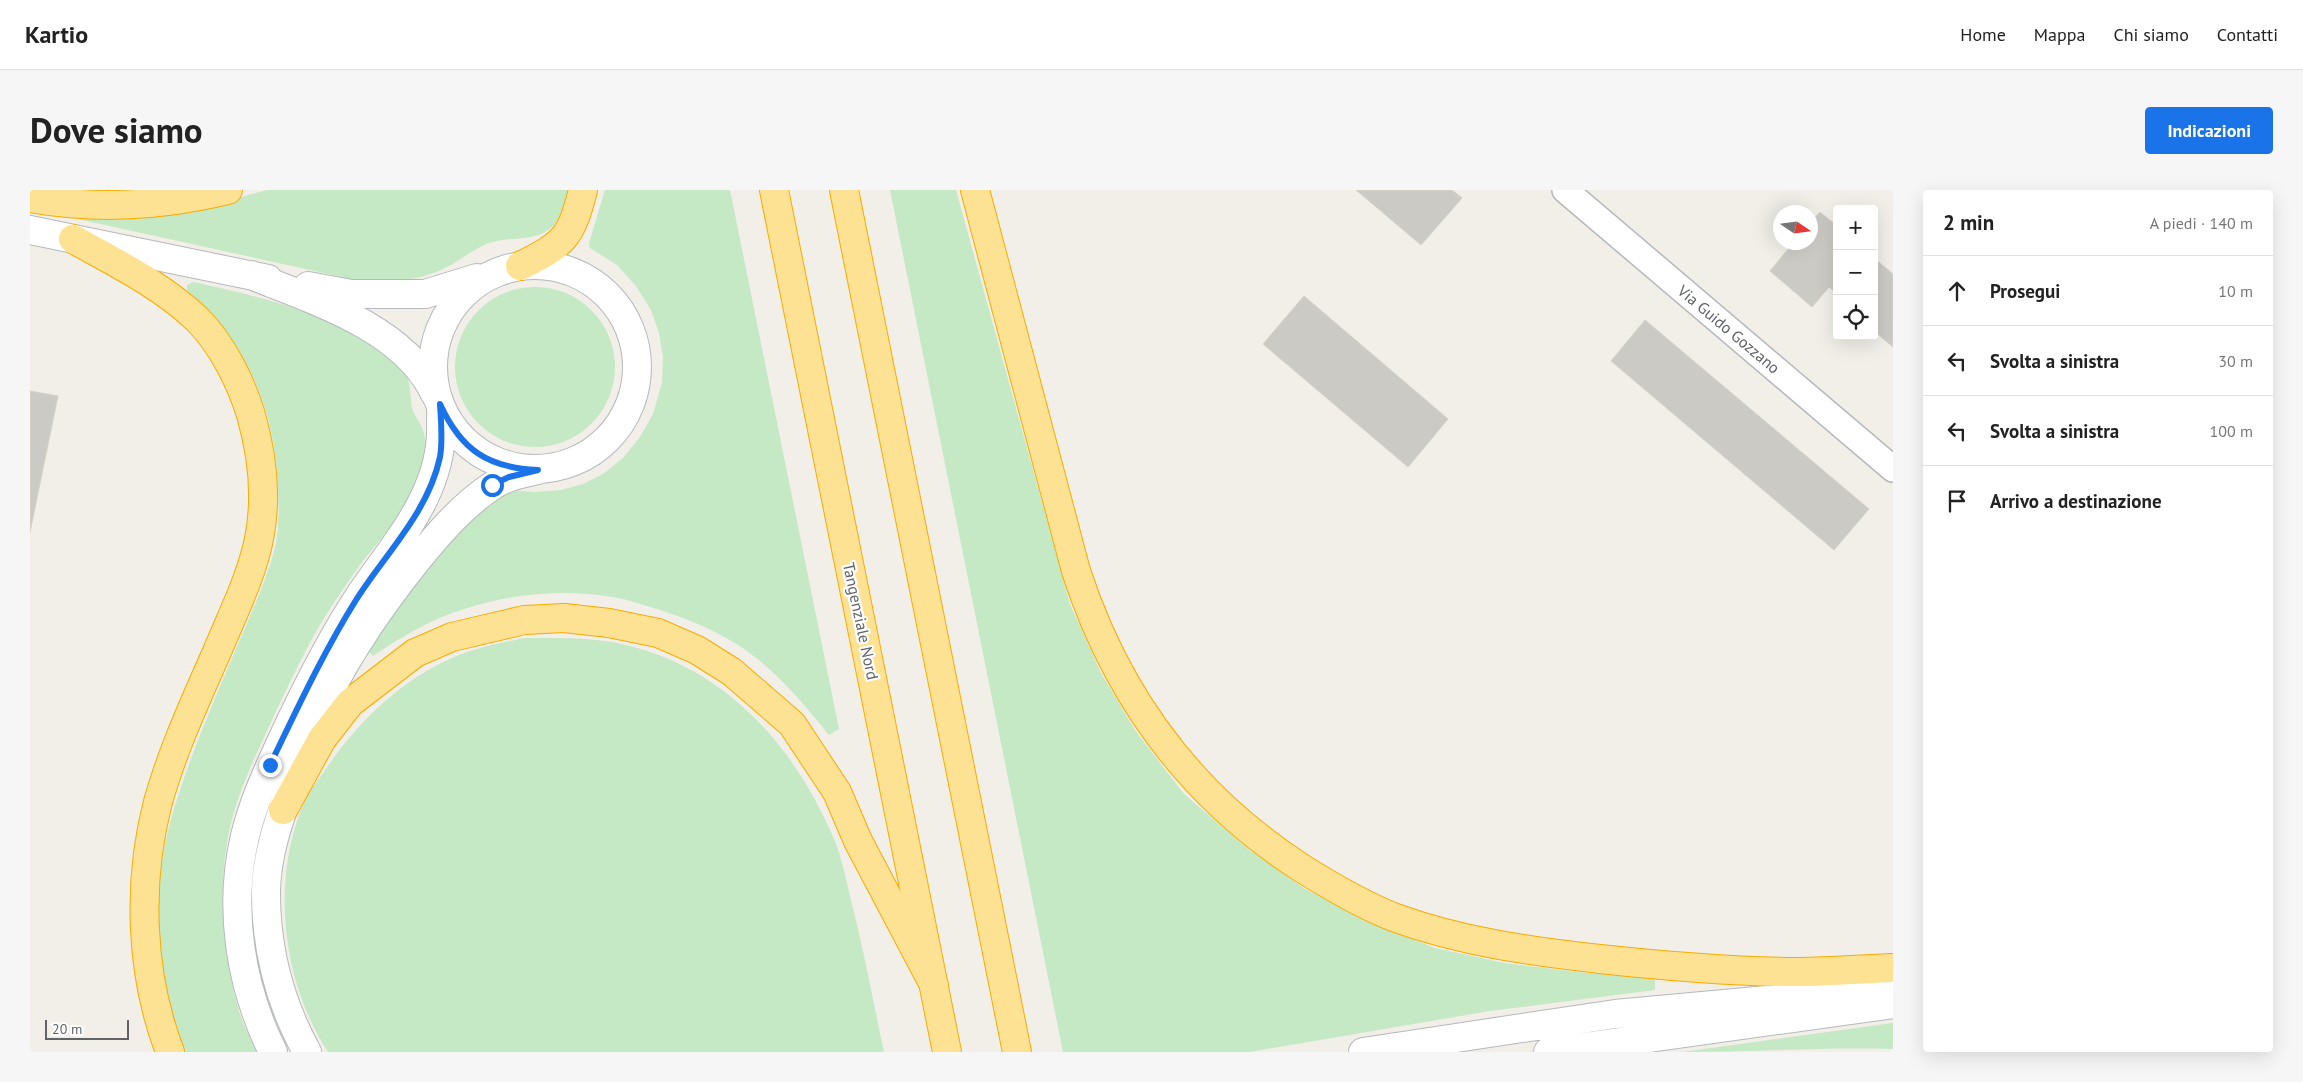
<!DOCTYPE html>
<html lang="it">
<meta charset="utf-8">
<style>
:root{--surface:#fff;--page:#f6f6f6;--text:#222;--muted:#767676;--line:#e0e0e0;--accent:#1a73e8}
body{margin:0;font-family:"PT Sans",sans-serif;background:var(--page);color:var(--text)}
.controls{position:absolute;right:15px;top:15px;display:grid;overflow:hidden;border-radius:5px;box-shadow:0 5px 20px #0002}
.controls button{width:45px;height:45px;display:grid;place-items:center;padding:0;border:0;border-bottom:1px solid var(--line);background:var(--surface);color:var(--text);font:25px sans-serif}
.compass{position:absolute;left:1743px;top:15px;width:45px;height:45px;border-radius:50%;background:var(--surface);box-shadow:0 5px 20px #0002;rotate:103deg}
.scale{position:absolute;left:15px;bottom:12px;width:84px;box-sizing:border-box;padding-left:5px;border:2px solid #5f6368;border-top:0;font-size:14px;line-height:18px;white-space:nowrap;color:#5f6368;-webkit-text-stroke:4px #fff;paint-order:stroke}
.stop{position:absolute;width:15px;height:15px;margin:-11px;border:4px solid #1a73e8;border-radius:50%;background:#fff}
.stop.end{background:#1a73e8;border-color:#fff;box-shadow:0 1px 5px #0008}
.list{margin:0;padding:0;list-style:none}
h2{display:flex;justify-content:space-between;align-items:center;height:65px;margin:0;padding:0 20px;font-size:21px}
h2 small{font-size:16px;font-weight:400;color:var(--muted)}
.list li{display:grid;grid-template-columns:32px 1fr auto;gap:15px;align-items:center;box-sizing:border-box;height:70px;padding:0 20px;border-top:1px solid var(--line)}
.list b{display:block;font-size:19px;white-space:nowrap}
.list em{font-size:16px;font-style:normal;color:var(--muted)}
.icon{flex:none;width:28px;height:28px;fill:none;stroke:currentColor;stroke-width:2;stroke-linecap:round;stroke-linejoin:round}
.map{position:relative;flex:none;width:1863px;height:862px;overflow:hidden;border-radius:5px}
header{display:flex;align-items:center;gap:30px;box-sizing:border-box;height:70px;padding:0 25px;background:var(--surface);border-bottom:1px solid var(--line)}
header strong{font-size:24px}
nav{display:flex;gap:28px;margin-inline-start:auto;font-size:18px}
.intro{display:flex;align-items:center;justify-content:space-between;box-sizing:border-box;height:120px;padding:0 30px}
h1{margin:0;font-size:35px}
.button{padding:12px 22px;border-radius:5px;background:var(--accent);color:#fff;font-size:18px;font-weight:700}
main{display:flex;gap:30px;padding:0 30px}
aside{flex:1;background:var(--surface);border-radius:5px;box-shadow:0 5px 20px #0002}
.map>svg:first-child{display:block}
.grass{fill:#c5e8c5}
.building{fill:#cccac5;stroke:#d6d1c6}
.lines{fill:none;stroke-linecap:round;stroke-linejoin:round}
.minor-casing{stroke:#b5b8bc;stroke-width:28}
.tertiary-casing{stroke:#b5b8bc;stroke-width:30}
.motorway-casing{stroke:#f9ab00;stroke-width:30}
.minor{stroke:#fff;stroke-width:25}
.tertiary{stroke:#fff;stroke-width:28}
.motorway{stroke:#fde293;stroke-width:28}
.route{stroke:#1a73e8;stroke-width:6}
.labels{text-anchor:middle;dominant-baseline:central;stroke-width:4.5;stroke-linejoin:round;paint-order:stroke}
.street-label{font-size:16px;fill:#5f6368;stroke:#fff}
</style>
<header>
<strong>Kartio</strong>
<nav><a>Home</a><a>Mappa</a><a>Chi siamo</a><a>Contatti</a></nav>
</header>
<div class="intro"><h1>Dove siamo</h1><a class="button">Indicazioni</a></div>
<main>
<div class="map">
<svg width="1863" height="862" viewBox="0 0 1863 862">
<rect width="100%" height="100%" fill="#f1efe8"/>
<!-- grass -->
<path class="grass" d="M 237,0 L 538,0 C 534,15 530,34 515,42 C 499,51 476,47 459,53 C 445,58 432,69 419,76 C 390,92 358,92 326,90 L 34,26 L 186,14 Z
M 575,0 L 700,0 L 809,539 L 799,545 C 774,514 749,484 717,461 C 689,441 656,428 624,418 C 612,415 600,410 588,408 C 530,397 466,405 412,427 C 388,437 365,451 343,466 L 336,459 L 385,387 L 450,318 L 481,300 L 505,302 L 531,300 L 553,294 L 573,284 L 593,268 L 610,247 L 623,224 L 632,193 L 633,167 L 629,143 L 621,120 L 606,96 L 587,75 L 560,58 L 559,53 Z
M 860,0 L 926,0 L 1040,414 L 1071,483 L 1105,540 L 1154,604 L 1218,659 L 1275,699 L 1345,734 L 1405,758 L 1474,773 L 1557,783 L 1625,788 L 1625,800 L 1460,821 L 1219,862 L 1033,862 Z
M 163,92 C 224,105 310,125 358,166 C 363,170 369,174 373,179 C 382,190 379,207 383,221 C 386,228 392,235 394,243 C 397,254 395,270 392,282 C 383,315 354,344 333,371 C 323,384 314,398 305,411 C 282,445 265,482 247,519 C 229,559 208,599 199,642 C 187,701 193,764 209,821 C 213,835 221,849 227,862 L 152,862 C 129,789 120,712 139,637 C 156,573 183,514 208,454 C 222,422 236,391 245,358 C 249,341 249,319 248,301 C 246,221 218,153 157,100 L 157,95 Z
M425 177a80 80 0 1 1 160 0a80 80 0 1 1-160 0Z
M 495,448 C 523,448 553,447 582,452 C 690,472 762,551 804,649 C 812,668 816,690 821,710 C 834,761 843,811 854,862 L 298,862 C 251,790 240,687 276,608 C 280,599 288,591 293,583 C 325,535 369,491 422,468 C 445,458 470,453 495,448 Z
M 1863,833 L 1863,859 C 1792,857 1722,862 1652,862 Z"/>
<!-- building -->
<path class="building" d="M 1326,0 L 1422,0 L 1432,8 L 1391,55 Z
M 1790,22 L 1807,36 L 1807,104 L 1799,97 L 1782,117 L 1740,81 L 1764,52 L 1780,52 L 1780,33 Z
M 1844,68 L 1863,84 L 1863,157 L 1844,141 Z
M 1274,106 L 1418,229 L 1378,277 L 1233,154 Z
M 1615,130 L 1839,319 L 1804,360 L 1581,171 Z
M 0,201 L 28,206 L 0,342 Z"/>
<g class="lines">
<defs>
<path id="minor" d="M 1535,0 L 1863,279"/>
<path id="tertiary" d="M 0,40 L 238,89
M403 177a102 102 0 1 1 204 0a102 102 0 1 1-204 0Z
M 221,85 C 282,110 369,136 402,198 C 404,203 409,209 410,214 C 412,220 411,227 411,233 C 414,303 364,354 328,408 C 301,449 279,493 258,537 C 242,572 224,608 215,646 C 198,718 210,796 243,862
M 278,96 L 321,104 L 395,104 L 447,88
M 277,862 C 250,813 236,759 236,703 C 236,666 249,630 261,596 C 268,576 274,555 283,536 C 309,476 346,421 387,370 C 409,343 433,315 462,296 C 476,286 492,284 508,280
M 1333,862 L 1585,824 L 1759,808 L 1863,794
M 1518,862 L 1863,814"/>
<path id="motorway" d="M 744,0 L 917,862
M 814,0 L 987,862
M 945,0 L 1046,381 C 1087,507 1161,607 1273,679 C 1302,697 1334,716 1366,728 C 1432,752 1500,761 1570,769 C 1635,776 1703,782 1769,782 C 1800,782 1832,779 1863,778
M 0,8 C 67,20 132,16 198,0
M 43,49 C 86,73 131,95 167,129 C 192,154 211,192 221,225 C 232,264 237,309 229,349 C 223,379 210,408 198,436 C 174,493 145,551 128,612 C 107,692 110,784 140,862
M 490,76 C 534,54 541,48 553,0
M 253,620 L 292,549 L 320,513 L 385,463 L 422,447 L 494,430 L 534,428 L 579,433 L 628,443 L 667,460 L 702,482 L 762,534 L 807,602 L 828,651 L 904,795"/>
</defs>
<!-- minor casing -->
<use href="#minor" class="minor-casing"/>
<!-- tertiary casing -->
<use href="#tertiary" class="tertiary-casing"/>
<!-- motorway casing -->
<use href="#motorway" class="motorway-casing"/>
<!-- minor -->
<use href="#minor" class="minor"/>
<!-- tertiary -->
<use href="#tertiary" class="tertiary"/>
<!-- motorway -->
<use href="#motorway" class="motorway"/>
</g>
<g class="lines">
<!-- route -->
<path class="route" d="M 240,575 C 267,519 293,463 326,410 C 355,364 398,323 410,267 C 413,250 411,231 410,214 C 431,260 458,278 508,280 L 479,287 L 462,295"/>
</g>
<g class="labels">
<!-- street labels -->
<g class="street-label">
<text transform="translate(1699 139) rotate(40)">Via Guido Gozzano</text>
<text transform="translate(831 431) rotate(78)">Tangenziale Nord</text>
</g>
</g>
</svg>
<div class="controls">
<button>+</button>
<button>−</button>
<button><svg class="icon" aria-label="locate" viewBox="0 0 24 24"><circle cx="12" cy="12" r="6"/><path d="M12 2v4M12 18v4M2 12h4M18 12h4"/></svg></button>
</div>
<svg class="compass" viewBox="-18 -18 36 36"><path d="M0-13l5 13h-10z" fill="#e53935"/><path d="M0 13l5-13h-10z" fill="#767676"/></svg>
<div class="scale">20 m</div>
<div class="stop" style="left:462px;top:295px"></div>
<div class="stop end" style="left:240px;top:575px"></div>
</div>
<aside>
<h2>2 min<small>A piedi · 140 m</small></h2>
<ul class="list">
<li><svg class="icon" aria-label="ahead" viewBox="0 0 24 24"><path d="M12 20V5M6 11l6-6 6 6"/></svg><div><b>Prosegui</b></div><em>10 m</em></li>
<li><svg class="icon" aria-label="left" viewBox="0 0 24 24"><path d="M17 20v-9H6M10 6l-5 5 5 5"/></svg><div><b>Svolta a sinistra</b></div><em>30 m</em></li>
<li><svg class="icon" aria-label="left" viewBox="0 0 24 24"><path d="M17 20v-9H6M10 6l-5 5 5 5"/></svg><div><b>Svolta a sinistra</b></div><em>100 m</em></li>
<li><svg class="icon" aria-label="arrive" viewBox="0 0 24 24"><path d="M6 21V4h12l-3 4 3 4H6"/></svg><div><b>Arrivo a destinazione</b></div></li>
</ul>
</aside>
</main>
